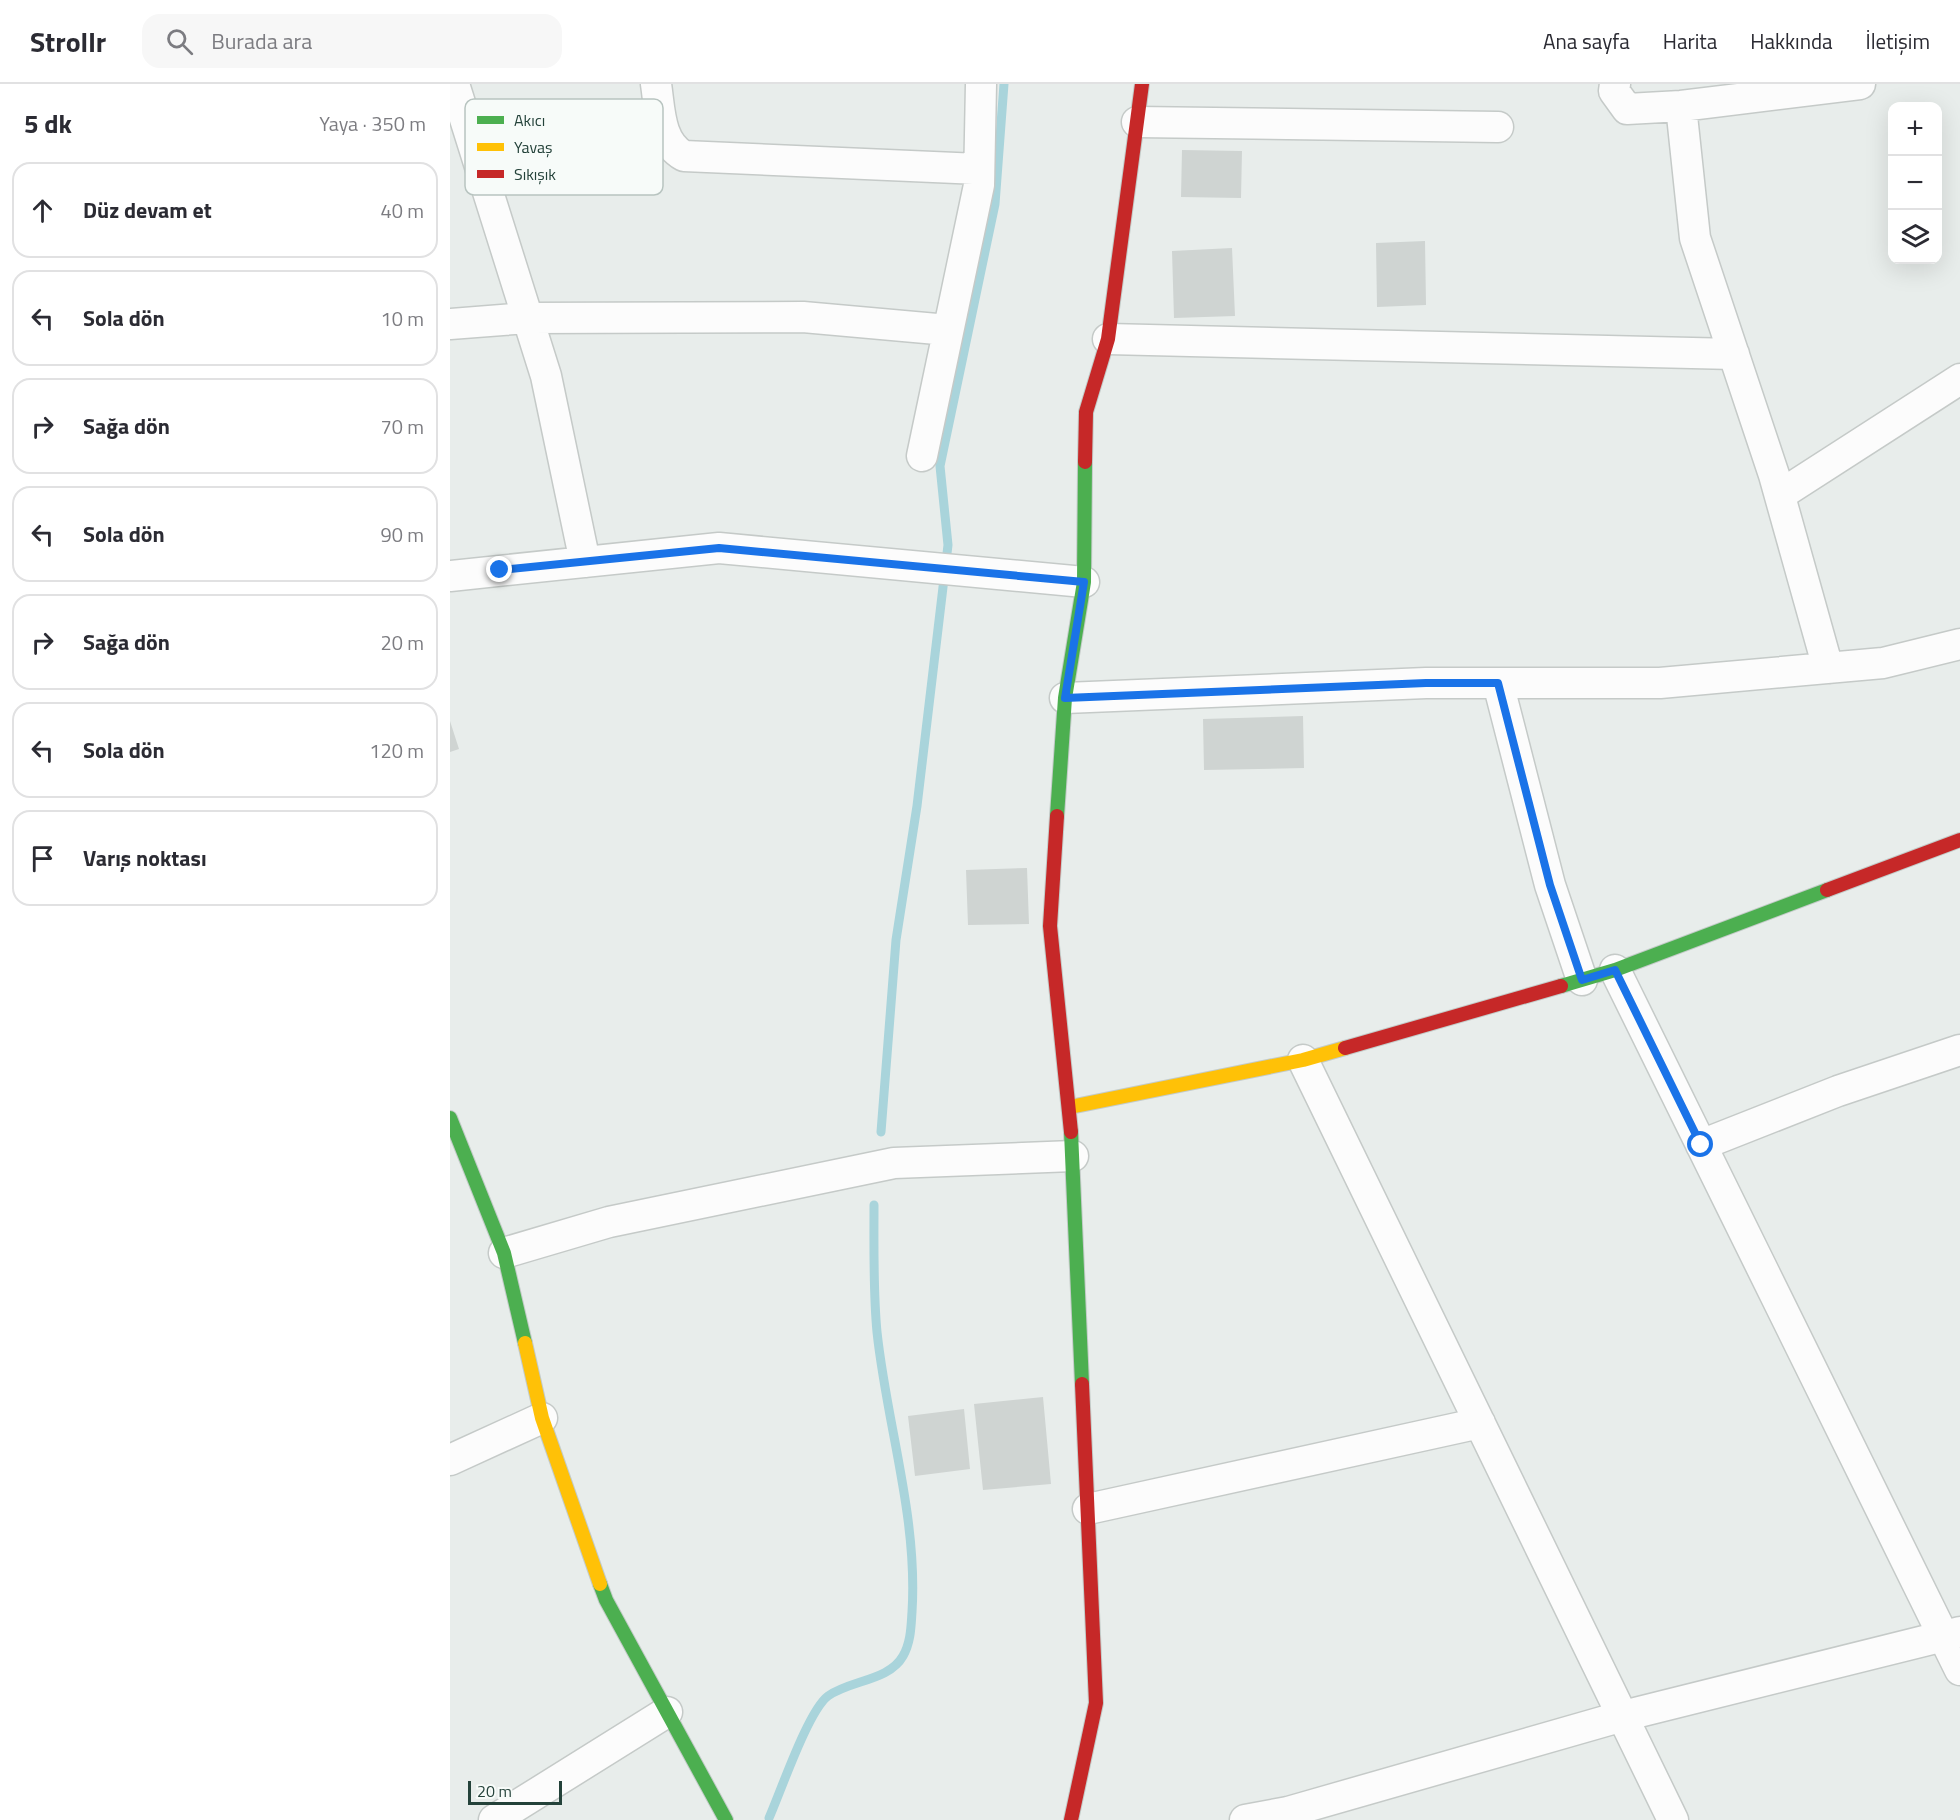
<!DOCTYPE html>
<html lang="tr">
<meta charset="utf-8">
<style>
:root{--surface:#fff;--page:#f7f7f7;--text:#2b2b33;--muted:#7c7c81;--line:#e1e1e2}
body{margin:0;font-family:"Titillium Web",sans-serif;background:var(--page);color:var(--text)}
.controls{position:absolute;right:18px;top:18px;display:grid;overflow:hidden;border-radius:12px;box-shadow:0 6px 24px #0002}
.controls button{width:54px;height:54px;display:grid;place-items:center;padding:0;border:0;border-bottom:2px solid var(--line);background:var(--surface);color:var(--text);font:30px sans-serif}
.scale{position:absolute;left:18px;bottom:15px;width:94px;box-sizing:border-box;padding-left:6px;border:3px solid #24423a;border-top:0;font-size:16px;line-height:21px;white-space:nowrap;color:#24423a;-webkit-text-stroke:4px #f7fbf9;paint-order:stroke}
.stop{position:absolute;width:18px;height:18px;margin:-14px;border:4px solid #1a73e8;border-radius:50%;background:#fff}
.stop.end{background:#1a73e8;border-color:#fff;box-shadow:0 2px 6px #0008}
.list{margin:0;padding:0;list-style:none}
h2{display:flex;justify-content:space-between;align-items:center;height:78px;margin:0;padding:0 24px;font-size:26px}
h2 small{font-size:20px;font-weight:400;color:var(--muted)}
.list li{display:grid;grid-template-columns:39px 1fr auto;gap:18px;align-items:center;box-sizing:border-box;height:96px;margin:0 12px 12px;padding:0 12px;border:2px solid var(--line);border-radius:18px}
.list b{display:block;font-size:22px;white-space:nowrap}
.list em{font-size:20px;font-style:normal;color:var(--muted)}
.icon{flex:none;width:33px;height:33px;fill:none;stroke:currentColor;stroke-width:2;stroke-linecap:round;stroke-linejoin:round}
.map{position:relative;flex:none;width:1510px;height:1736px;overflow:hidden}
header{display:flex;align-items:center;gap:36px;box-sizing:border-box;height:84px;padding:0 30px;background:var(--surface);border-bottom:2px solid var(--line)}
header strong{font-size:28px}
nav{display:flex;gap:33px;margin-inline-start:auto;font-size:21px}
.search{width:420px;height:54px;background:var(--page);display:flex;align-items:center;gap:15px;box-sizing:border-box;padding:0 21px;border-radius:18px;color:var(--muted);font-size:22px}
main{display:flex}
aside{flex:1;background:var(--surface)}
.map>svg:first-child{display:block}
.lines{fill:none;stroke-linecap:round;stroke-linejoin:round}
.stream{stroke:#a9d4db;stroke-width:9}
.building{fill:#cfd4d2}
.street-casing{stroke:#c5cac8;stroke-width:33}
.fast-casing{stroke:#c3cbc8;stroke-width:16}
.slow-casing{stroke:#c3cbc8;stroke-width:16}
.jam-casing{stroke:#c3cbc8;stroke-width:16}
.street{stroke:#fcfcfc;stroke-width:30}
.fast{stroke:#4caf50;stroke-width:14}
.slow{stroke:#ffc107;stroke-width:14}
.jam{stroke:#c62828;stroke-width:14}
.route{stroke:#1a73e8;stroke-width:8}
.key{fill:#f7fbf9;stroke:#b8c4c0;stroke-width:1.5}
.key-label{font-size:16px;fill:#24423a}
</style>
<header>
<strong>Strollr</strong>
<div class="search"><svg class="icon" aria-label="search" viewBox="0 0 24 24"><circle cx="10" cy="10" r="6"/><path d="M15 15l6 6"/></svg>Burada ara</div>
<nav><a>Ana sayfa</a><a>Harita</a><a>Hakkında</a><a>İletişim</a></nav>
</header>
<main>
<aside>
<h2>5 dk<small>Yaya · 350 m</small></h2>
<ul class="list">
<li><svg class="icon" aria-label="ahead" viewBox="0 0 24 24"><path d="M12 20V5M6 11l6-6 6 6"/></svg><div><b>Düz devam et</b></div><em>40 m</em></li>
<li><svg class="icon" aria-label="left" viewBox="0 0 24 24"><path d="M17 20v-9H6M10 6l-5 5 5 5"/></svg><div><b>Sola dön</b></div><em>10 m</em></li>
<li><svg class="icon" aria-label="right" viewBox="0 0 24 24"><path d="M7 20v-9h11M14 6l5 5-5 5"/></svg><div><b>Sağa dön</b></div><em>70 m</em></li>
<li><svg class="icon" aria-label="left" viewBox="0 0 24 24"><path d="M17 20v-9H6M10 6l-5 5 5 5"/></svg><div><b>Sola dön</b></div><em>90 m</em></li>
<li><svg class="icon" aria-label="right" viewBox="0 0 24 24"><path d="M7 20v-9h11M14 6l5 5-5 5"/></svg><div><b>Sağa dön</b></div><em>20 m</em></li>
<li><svg class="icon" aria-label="left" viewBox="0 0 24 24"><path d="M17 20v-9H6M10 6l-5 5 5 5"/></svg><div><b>Sola dön</b></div><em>120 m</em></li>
<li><svg class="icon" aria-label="arrive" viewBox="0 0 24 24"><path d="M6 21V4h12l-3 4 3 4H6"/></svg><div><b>Varış noktası</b></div></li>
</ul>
</aside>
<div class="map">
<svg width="1510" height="1736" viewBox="0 0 1510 1736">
<rect width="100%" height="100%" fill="#e8edeb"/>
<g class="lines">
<!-- stream -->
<path class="stream" d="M 431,1048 L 446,856 L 467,722 L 498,461 L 490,382 L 545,120 L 554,0
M 319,1734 C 331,1707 358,1627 378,1612 C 400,1596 439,1597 453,1572 C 461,1558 461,1542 462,1528 C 468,1433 437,1342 427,1248 C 423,1206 424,1163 424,1121"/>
</g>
<!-- building -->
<path class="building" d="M 732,66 L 792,67 L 791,114 L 731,113 Z
M 975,157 L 976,221 L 927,223 L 926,159 Z
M 782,164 L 785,232 L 724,234 L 722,167 Z
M 853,632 L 854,684 L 754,686 L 753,635 Z
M 0,637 L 9,665 L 0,668 Z
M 577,784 L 579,840 L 518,841 L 516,786 Z
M 593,1313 L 601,1400 L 533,1406 L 524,1320 Z
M 514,1325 L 520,1385 L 465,1392 L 458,1332 Z"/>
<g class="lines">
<defs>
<path id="street" d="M 4,0 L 96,292 L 135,478
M 206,0 C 210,26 209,58 234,72 L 529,85
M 1165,0 L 1164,7 L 1177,25 L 1231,22 L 1410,0
M 1231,22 L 1245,154 L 1324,391 L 1378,584
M 687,38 L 1048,43
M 0,240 L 78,234 L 353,233 L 498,246
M 658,255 L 1284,270
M 472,372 L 529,101 L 531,0
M 1330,411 L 1510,295
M 0,492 L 269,464 L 634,498
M 1048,599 L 1100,801 L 1132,896
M 615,614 L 976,599 L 1210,599 L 1433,579 L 1510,560
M 1165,886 L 1510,1586
M 853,976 L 1223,1736
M 1251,1061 L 1388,1007 L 1510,966
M 54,1169 L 159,1138 L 444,1079 L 623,1072
M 0,1376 L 92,1334
M 638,1425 L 1030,1339
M 44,1736 L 217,1628
M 795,1736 L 838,1728 L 1173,1632 L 1510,1548"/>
<path id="fast" d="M 607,732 L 615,614 L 634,498 L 635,378
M 1111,902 L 1165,886 L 1377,806
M 0,1034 L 54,1169 L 75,1259
M 621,1048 L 632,1300
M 150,1500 L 156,1516 L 276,1736"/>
<path id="slow" d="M 620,1023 L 853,976 L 895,964
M 75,1259 L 92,1334 L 150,1500"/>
<path id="jam" d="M 635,378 L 636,328 L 658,255 L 692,0
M 607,732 L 600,842 L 621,1048
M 1377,806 L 1510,756
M 895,964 L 1111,902
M 621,1736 L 646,1619 L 632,1300"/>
</defs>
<!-- street casing -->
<use href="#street" class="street-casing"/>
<!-- fast casing -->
<use href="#fast" class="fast-casing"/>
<!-- slow casing -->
<use href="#slow" class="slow-casing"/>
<!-- jam casing -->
<use href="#jam" class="jam-casing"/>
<!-- street -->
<use href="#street" class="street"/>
<!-- fast -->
<use href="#fast" class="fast"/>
<!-- slow -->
<use href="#slow" class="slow"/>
<!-- jam -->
<use href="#jam" class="jam"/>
</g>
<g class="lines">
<!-- route -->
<path class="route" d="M 50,486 L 269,464 L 634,498 L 615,614 L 976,599 L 1048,599 L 1100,801 L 1132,896 L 1165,886 L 1251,1061"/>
</g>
<!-- legend -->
<rect x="15" y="15" width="198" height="96" rx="9" class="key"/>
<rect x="27" y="32" width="27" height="8" fill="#4caf50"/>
<rect x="27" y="59" width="27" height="8" fill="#ffc107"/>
<rect x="27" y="86" width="27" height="8" fill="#c62828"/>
<g class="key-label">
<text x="64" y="42">Akıcı</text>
<text x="64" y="69">Yavaş</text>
<text x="64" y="96">Sıkışık</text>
</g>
</svg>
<div class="controls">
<button>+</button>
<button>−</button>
<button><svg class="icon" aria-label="layers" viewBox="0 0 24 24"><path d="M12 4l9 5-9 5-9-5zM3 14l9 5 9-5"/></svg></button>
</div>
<div class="scale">20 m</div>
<div class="stop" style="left:1251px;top:1061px"></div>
<div class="stop end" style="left:50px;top:486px"></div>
</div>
</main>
